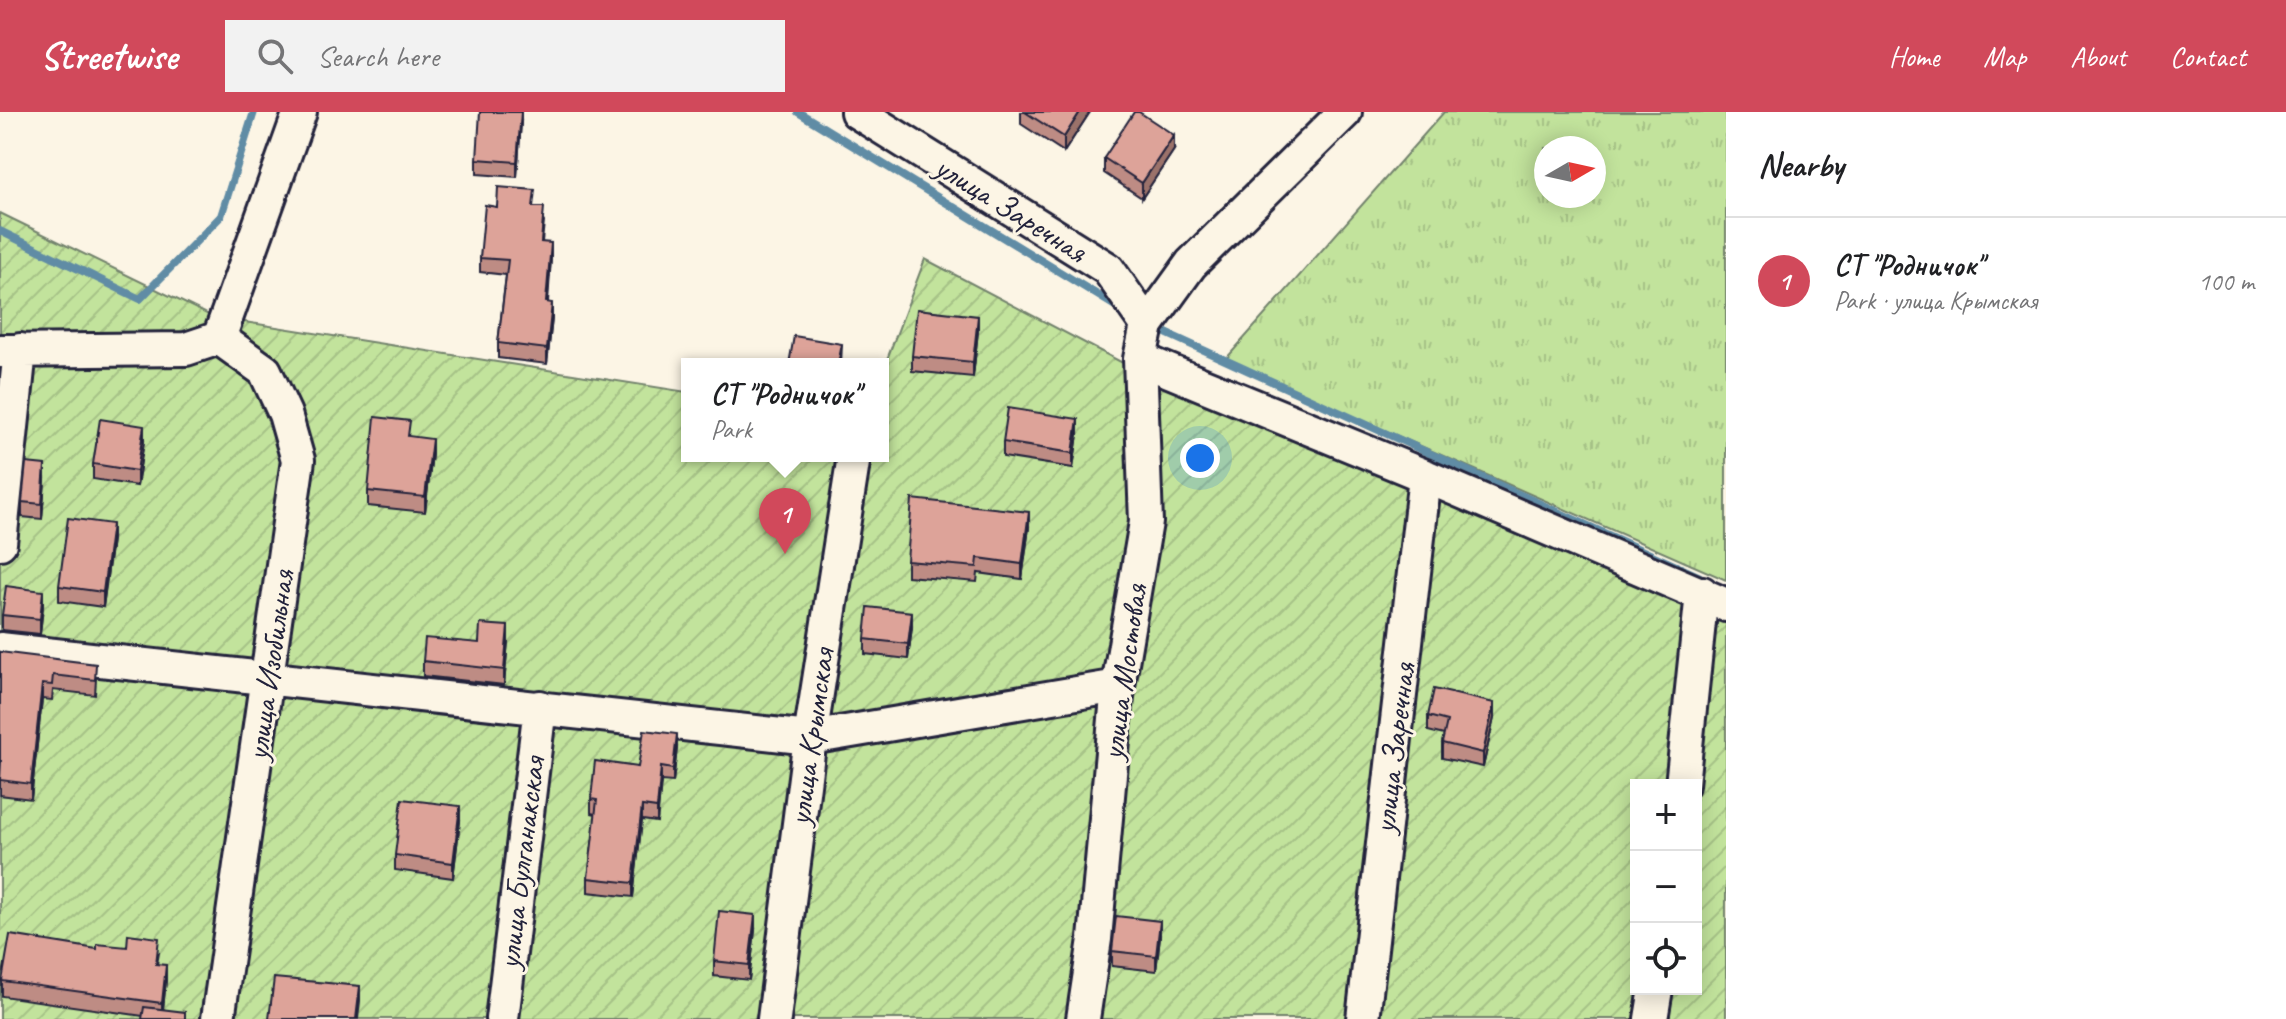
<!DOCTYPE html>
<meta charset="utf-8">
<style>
:root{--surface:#fff;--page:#f2f2f2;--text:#202124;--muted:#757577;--line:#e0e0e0;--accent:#d1495b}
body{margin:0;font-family:Caveat,sans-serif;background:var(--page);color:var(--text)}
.controls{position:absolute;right:24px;bottom:24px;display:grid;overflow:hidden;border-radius:0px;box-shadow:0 4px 20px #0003}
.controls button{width:72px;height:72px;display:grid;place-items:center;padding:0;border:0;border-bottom:2px solid var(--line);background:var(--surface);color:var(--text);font:40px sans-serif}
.compass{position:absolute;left:1534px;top:24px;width:72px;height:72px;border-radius:50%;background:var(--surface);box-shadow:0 4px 20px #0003;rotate:81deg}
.you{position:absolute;left:1200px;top:346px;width:28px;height:28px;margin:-20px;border:6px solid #fff;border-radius:50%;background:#1a73e8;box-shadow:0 0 0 12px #1a73e833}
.badge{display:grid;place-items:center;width:52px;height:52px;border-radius:50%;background:var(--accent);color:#fff;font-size:26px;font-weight:700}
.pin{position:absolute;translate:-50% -66px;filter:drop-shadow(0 2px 4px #0008)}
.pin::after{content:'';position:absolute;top:42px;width:28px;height:24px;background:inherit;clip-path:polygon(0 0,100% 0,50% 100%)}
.popup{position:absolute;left:681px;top:246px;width:208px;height:104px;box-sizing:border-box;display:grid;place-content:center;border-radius:0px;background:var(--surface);filter:drop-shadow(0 2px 6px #0005);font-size:26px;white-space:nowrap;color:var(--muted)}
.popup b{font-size:30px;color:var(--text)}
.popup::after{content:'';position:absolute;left:50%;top:100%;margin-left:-16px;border:16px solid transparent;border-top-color:var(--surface)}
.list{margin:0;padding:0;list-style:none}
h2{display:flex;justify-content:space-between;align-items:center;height:104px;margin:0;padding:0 32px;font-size:34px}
h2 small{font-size:26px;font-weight:400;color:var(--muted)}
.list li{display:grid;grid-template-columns:52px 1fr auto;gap:24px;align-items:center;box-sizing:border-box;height:128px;padding:0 32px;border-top:2px solid var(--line)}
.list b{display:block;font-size:30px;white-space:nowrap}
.list p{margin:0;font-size:26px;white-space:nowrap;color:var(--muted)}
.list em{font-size:26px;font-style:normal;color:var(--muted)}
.icon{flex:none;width:44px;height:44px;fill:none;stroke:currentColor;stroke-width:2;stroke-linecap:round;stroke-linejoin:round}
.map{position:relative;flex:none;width:1726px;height:907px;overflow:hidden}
header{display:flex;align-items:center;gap:48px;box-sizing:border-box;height:112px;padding:0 40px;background:var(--accent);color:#fff}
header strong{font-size:38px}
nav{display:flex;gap:44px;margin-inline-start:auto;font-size:28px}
.search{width:560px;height:72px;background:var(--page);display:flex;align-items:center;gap:20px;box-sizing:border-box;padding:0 28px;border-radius:0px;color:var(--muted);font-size:30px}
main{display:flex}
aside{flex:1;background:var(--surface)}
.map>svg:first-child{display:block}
.grass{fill:url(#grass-tufts);stroke:#72826c;stroke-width:2;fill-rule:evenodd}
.garden{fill:url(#garden-furrows);stroke:#72826c;stroke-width:2;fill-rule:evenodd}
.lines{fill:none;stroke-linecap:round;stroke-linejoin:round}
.stream{stroke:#618ca5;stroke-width:8}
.minor-casing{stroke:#22223b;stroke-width:38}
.minor{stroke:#fcf5e5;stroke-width:32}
.wall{fill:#be8c84;stroke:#22223b;stroke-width:2}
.shaded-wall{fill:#9b726b;stroke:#22223b;stroke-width:2}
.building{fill:#dda399;stroke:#22223b;stroke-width:2}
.labels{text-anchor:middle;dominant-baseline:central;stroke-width:6;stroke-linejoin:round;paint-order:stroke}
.street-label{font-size:32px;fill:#22223b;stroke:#fcf5e5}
</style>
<header>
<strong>Streetwise</strong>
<div class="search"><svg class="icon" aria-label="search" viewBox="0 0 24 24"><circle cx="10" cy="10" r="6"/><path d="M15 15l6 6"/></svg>Search here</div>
<nav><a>Home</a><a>Map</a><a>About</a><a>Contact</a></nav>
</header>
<main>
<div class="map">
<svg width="1726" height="907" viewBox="0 0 1726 907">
<defs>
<pattern id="grass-tufts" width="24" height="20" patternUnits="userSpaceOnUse" patternTransform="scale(2)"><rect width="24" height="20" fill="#c2e39c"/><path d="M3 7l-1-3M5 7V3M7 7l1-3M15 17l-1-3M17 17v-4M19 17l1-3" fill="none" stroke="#a6c287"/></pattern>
<pattern id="garden-furrows" width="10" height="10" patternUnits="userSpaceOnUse" patternTransform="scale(2)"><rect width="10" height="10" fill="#c2e39c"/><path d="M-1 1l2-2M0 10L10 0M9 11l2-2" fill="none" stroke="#a6c287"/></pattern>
</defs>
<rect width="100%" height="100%" fill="#fcf5e5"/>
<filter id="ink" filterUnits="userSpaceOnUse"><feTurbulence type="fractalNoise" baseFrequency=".0125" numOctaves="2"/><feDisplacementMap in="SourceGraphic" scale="16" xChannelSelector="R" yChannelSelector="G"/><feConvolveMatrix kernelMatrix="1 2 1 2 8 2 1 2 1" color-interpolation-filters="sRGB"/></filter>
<g filter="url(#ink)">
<!-- grass -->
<path class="grass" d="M 1444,0 L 1726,0 L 1726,468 L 1225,248 ZM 1546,36 L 1594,36 L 1594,84 L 1546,84 Z"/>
<!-- garden -->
<path class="garden" d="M 0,101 L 213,205 L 687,280 L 687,344 L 883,344 L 883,258 L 925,147 L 1140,260 L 1424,377 L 1726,511 L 1726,907 L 0,907 ZM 1636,673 L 1696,673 L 1696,877 L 1636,877 Z"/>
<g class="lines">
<!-- stream -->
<path class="stream" d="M 798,0 L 1122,198
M 0,119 L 140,187 L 221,104 L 254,0
M 1155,216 L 1700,465"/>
<defs>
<path id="minor" d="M 857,0 L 1108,157 L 1147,213
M 219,226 L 300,0
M 0,239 L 186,237 L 219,226
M 1140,247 L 1425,364 L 1726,493
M 0,431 L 20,238
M 0,537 L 810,626 L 1118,574
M 1682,673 L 1702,481
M 218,907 L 298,348 L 285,302 L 265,259 L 219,226
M 502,907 L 540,595
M 774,907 L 810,626 L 854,344
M 1083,907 L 1095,827 L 1118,574 L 1146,410 L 1140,247 L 1147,213 L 1191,152 L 1345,0
M 1363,907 L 1425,364
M 1651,907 L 1656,877"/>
</defs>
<!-- minor casing -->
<use href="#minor" class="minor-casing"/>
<!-- minor -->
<use href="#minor" class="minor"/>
</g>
<!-- wall -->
<path class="wall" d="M 1021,0 L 1090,0 L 1064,40 L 1021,12 Z
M 521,10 L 517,65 L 477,62 L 477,47 Z
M 1174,38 L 1142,86 L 1104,61 L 1104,46 Z
M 497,95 L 535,95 L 544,110 L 542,130 L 551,146 L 548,190 L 552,206 L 547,252 L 498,246 L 498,231 L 506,163 L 480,160 L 480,146 Z
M 978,219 L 973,265 L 912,259 L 912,244 Z
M 1078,322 L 1073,356 L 1003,345 L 1003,330 Z
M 410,325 L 432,342 L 425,400 L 368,394 L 368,379 Z
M 144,329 L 137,374 L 93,367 L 93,352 Z
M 45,368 L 42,407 L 22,405 L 22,390 Z
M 1029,415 L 1022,467 L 978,461 L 977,470 L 907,464 L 907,449 Z
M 112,427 L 103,495 L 59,489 L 59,474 Z
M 43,494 L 40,522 L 2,518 L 2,503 Z
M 912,515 L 908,547 L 865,542 L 865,527 Z
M 508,529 L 504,573 L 423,564 L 423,549 L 479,531 Z
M 0,540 L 96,567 L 95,583 L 53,578 L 52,588 L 42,587 L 31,687 L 0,683 Z
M 1428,604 L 1494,606 L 1483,655 L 1442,646 L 1442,631 L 1444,623 L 1428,619 Z
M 677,636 L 673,670 L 661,669 L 657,710 L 642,708 L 633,785 L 588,780 L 588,766 L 596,702 L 591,701 L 591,687 L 638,655 Z
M 460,709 L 453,766 L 395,758 L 395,743 Z
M 755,818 L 749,868 L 714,864 L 714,849 Z
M 1160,824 L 1156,859 L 1112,854 L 1112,839 Z
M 97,837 L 159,841 L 157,852 L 166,868 L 163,897 L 185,907 L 143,904 L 2,884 L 2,869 Z"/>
<!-- shaded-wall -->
<path class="shaded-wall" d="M 521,0 L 521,10 L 517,65 L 517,50 Z
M 1080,0 L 1090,0 L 1064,40 L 1064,25 Z
M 1174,23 L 1174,38 L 1142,86 L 1142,71 Z
M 551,131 L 551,146 L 546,205 L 546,190 Z
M 552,191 L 552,206 L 547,252 L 547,237 Z
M 978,204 L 978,219 L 973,265 L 973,250 Z
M 842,232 L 841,252 L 838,252 Z
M 1078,307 L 1078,322 L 1073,356 L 1073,341 Z
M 144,314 L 144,329 L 137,374 L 137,359 Z
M 432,327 L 432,342 L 425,400 L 425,385 Z
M 45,353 L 45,368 L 42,407 L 42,392 Z
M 1029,400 L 1029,415 L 1022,467 L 1022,452 Z
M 112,412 L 112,427 L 103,495 L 103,480 Z
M 43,479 L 43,494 L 40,522 L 40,507 Z
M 912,500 L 912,515 L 908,547 L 908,532 Z
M 508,514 L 508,529 L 504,573 L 504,558 Z
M 42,572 L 42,587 L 31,687 L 31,672 Z
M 1494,591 L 1494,606 L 1483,655 L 1483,641 Z
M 677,622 L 677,636 L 673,670 L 673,657 Z
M 661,655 L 661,669 L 657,710 L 657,696 Z
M 460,694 L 460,709 L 453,766 L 453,751 Z
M 642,694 L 642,708 L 633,785 L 633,771 Z
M 755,803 L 755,818 L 749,868 L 749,853 Z
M 1160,809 L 1160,824 L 1156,859 L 1156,844 Z
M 166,853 L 166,868 L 162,906 L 162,891 Z
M 360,874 L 360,889 L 358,907 L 356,907 Z"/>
<!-- building -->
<path class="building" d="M 480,0 L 521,0 L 517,50 L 477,47 Z
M 1025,0 L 1080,0 L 1064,25 Z
M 1134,0 L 1139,0 L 1174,23 L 1142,71 L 1104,46 Z
M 498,75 L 535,78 L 533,95 L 544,95 L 541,130 L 551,131 L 546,190 L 552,191 L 547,237 L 498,231 L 508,148 L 480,146 L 485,93 L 497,95 Z
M 917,197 L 978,204 L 973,250 L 912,244 Z
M 794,224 L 842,232 L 838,252 L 789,252 Z
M 1008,296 L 1078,307 L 1073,341 L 1003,330 Z
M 375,305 L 410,309 L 408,324 L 432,327 L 425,385 L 368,379 Z
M 100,307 L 144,314 L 137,359 L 93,352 Z
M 26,351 L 45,353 L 42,392 L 22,390 Z
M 912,387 L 1029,400 L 1022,452 L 978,446 L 977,455 L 907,449 Z
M 68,406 L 112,412 L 103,480 L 59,474 Z
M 6,474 L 43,479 L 40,507 L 2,503 Z
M 868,495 L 912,500 L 908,532 L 865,527 Z
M 480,512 L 508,514 L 504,558 L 423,549 L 425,526 L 479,531 Z
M 0,540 L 96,552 L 95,568 L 53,563 L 52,573 L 42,572 L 31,672 L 0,668 L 1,649 L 0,649 Z
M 1434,577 L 1494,591 L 1483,641 L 1442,631 L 1447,609 L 1428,604 Z
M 644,618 L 677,622 L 673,657 L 661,655 L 657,696 L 642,694 L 633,771 L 588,766 L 597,688 L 591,687 L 595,649 L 638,655 Z
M 402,687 L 460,694 L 453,751 L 395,743 Z
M 719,799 L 755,803 L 749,853 L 714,849 Z
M 1116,804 L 1160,809 L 1156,844 L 1112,839 Z
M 128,822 L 159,826 L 156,852 L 166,853 L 162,891 L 2,869 L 10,823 L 97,837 L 97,832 L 127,835 Z
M 274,866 L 360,874 L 356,907 L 269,907 Z
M 144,895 L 185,900 L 185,907 L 142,907 Z"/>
</g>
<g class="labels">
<!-- street labels -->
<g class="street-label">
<text transform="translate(1011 97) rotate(32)">улица Заречная</text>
<text transform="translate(270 553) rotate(-82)">улица Изобильная</text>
<text transform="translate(1124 560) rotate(-82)">улица Мостовая</text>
<text transform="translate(811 625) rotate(-82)">улица Крымская</text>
<text transform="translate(1394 636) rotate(-83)">улица Заречная</text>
<text transform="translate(521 751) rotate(-83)">улица Булганакская</text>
</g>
</g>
</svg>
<div class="controls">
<button>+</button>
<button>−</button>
<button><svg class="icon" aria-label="locate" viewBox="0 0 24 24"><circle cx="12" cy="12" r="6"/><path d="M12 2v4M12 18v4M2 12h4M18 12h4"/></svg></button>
</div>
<svg class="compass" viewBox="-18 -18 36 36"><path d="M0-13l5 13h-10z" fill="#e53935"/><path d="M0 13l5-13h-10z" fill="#757577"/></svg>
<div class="you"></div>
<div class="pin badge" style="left:785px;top:442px">1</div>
<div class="popup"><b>СТ &quot;Родничок&quot;</b>Park</div>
</div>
<aside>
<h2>Nearby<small></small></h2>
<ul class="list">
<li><span class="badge">1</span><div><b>СТ &quot;Родничок&quot;</b><p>Park · улица Крымская</p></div><em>100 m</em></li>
</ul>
</aside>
</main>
